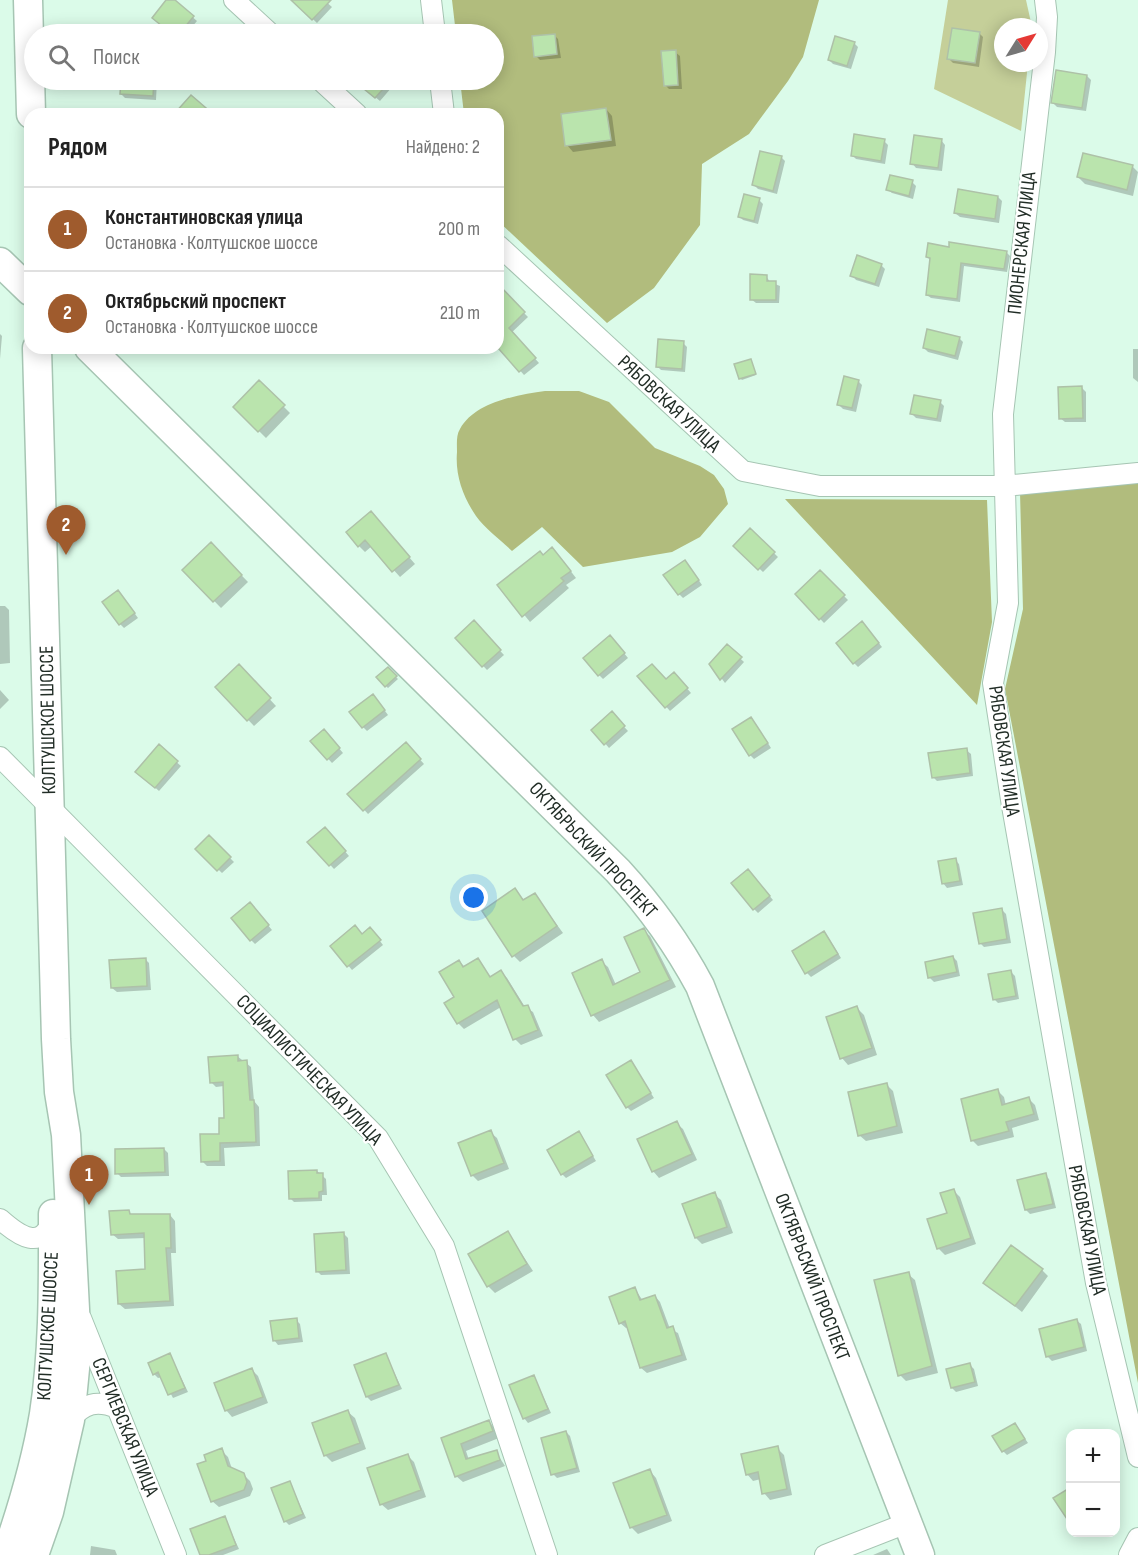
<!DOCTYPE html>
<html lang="ru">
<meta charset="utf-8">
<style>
:root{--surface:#fff;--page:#f2f2f2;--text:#222;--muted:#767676;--line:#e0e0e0;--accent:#9f5b2d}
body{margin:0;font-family:"Sofia Sans Condensed",sans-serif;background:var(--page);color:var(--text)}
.controls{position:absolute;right:18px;bottom:18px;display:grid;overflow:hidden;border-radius:12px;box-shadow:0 3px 15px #0003}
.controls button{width:54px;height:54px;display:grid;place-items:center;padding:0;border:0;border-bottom:2px solid var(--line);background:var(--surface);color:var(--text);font:30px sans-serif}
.compass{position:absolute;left:994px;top:18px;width:54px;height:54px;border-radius:50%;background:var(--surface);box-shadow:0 3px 15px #0003;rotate:53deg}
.you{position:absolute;left:474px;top:898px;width:21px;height:21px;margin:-15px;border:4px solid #fff;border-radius:50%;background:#1a73e8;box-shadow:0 0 0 9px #1a73e833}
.badge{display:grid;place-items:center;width:39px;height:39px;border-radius:50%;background:var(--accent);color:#fff;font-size:20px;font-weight:700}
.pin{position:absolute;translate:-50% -50px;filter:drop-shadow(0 2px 3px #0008)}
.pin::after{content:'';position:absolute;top:32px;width:21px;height:18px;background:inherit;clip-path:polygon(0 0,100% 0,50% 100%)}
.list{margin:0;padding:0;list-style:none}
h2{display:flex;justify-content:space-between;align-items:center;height:78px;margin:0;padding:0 24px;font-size:26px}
h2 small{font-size:20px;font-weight:400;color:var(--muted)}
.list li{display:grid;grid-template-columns:39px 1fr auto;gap:18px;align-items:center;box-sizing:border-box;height:84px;padding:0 24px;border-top:2px solid var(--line)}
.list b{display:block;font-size:22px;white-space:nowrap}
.list p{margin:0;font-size:20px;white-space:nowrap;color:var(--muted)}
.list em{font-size:20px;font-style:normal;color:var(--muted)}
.icon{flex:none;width:33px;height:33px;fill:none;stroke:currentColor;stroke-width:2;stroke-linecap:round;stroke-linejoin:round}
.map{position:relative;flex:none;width:1138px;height:1555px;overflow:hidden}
.search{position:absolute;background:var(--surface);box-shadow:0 3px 15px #0003;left:24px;top:24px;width:480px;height:66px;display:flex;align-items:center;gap:15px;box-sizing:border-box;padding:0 21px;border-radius:33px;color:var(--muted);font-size:22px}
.panel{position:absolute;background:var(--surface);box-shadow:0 3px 15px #0003;left:24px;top:108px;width:480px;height:246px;border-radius:18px}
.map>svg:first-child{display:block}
.green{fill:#c5cf99}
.forest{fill:#b1bc7d}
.shadow{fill:#0003}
.building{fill:#bae4ad;stroke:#aec1a8;stroke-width:1.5}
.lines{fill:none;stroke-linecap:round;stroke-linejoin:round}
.street-casing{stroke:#a6c5b3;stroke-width:22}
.secondary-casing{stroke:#a6c5b3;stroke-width:31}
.street{stroke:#fff;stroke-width:20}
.secondary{stroke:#fff;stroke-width:28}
.labels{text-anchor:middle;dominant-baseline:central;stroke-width:4.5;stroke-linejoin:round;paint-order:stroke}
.street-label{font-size:20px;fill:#212d26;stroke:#fff}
</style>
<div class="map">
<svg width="1138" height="1555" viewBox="0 0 1138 1555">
<rect width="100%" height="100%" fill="#dbfbe9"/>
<!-- green -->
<path class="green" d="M 948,0 L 1026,0 L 1032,27 L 1003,27 L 1003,63 L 1028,63 L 1021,131 L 934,89 Z"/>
<!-- forest -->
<path class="forest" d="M 452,0 L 819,0 L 803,57 L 788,81 L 749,134 L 702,164 L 700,225 L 654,288 L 607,323 L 498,221 L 498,114 L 464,114 L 460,80 L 494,80 L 494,34 L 456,34 Z
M 545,391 L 579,391 L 609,402 L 655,448 L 700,466 L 714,475 L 724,489 L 728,504 L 700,537 L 672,552 L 583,567 L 542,527 L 512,551 C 501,540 485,529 476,516 C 463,497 455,475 457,452 C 457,445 456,435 460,429 C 475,402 517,395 545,391 Z
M 1138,481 L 1138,1383 L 1005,689 L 1023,609 L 1020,492 Z
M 785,499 L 987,500 L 992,622 L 977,705 Z"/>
<!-- shadow -->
<path class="shadow" d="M 168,0 L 173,0 L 197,21 L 186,34 L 173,34 L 158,22 Z
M 303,0 L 324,0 L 332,7 L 317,23 L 298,5 Z
M 979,33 L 983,37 L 979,67 L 953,63 L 949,59 Z
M 554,35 L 558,39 L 561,58 L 540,60 L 536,56 Z
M 854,43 L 858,47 L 851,69 L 833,64 L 829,60 Z
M 675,52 L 680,56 L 682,89 L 669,89 L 665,85 Z
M 1087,76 L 1091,80 L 1086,111 L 1057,107 L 1053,103 Z
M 122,80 L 157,80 L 156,100 L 125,98 L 121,94 Z
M 219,80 L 237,80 L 229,88 Z
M 355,80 L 398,80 L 380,101 Z
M 606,109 L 612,116 L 616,146 L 573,152 L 567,145 Z
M 941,140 L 945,145 L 942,171 L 916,168 L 912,163 Z
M 884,141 L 888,145 L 885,164 L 856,159 L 852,155 Z
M 781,157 L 785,161 L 777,194 L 758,189 L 754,185 Z
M 1132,166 L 1138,172 L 1133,196 L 1085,184 L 1078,177 Z
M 912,182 L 916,186 L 913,199 L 892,193 L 887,189 Z
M 998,197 L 1002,201 L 999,223 L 960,217 L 955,213 Z
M 759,200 L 763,204 L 758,224 L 743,220 L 739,216 Z
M 950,248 L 1006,252 L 1010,256 L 1007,272 L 964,266 L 960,302 L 931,298 L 927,295 L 932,261 L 927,257 Z
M 881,265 L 885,269 L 879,287 L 856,280 L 852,275 Z
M 766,276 L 770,282 L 780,286 L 779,303 L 756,303 L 751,299 Z
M 501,290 L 528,317 L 509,335 L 498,324 L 498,293 Z
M 0,334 L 2,336 L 0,359 Z
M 959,338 L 963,342 L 958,360 L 928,352 L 924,348 Z
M 520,342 L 539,363 L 524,375 L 502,350 Z
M 683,343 L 687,347 L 685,372 L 661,370 L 657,366 Z
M 1133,349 L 1138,349 L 1138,382 L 1133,378 Z
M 752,362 L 756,375 L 742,380 L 740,378 Z
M 858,381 L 862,385 L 856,412 L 843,409 L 839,405 Z
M 259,382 L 290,413 L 266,438 L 235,407 Z
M 1082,388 L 1086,392 L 1086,422 L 1065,422 L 1060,418 Z
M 940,402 L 944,406 L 941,422 L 916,418 L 912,414 Z
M 377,520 L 415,564 L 400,577 L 372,546 L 365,552 L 359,546 Z
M 750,530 L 778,557 L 763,572 L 735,546 Z
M 211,544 L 248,582 L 221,608 L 184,570 Z
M 543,556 L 559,556 L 576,578 L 566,585 L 569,588 L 530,622 L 500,585 Z
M 689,566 L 702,585 L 683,598 L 679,594 Z
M 820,572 L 848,600 L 824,623 L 797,594 Z
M 122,596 L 138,618 L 124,628 L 120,624 Z
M 0,606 L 5,606 L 9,610 L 10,663 L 0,664 Z
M 474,623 L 504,655 L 487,670 L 457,638 Z
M 866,627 L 882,647 L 858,667 L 854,663 Z
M 614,641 L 628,658 L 603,679 L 599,675 Z
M 727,646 L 744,662 L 725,683 L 711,664 Z
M 239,666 L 276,706 L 254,726 L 217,687 Z
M 388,669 L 398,679 L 388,688 L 378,678 Z
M 640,677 L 666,681 L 678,678 L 691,693 L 670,711 Z
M 0,690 L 9,700 L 0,709 Z
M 377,700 L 388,715 L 367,731 L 363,727 Z
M 612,714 L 628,731 L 609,748 L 594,730 Z
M 755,723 L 771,748 L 754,759 L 750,755 Z
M 328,735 L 343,753 L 332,763 L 312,741 Z
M 406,744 L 424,764 L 368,814 L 350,794 Z
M 159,747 L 181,766 L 159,791 L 141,775 Z
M 966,750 L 971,754 L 973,776 L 937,781 L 933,777 Z
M 329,833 L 349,856 L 334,869 L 309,842 Z
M 209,837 L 234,862 L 222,873 L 197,849 Z
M 955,860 L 959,864 L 963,885 L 947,888 L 943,883 Z
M 752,875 L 773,900 L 758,913 L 754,909 Z
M 515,890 L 525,901 L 535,895 L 563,933 L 520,962 L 514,956 Z
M 254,908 L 272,930 L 255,944 L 251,940 Z
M 1002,910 L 1006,914 L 1011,943 L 984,947 L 980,943 Z
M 643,930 L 650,936 L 676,987 L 599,1022 L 593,1015 L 574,973 L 601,961 L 608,967 L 616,985 L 642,973 Z
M 374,933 L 383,945 L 352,970 L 332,946 Z
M 828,937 L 841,958 L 811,977 L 807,973 Z
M 953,957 L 957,961 L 960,976 L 934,982 L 930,978 Z
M 145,959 L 149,963 L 151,990 L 117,992 L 112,988 Z
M 478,960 L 491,978 L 501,972 L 507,978 L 525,1007 L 533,1012 L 543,1036 L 521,1045 L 515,1039 L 501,1007 L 464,1029 L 458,1023 L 456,998 L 459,961 L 465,967 Z
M 1011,972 L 1015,976 L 1019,999 L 998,1003 L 994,999 Z
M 857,1008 L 864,1015 L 877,1055 L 848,1065 L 842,1058 Z
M 237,1056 L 251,1067 L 254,1101 L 259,1107 L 260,1146 L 224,1148 L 225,1166 L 207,1166 L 202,1161 L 221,1136 L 225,1120 L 224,1086 L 216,1087 L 211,1082 Z
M 631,1062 L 654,1098 L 631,1111 L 627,1107 Z
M 886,1084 L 893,1091 L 903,1133 L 866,1141 L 859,1135 Z
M 998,1091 L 1004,1097 L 1006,1106 L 1029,1099 L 1035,1105 L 1039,1120 L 1012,1128 L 1014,1137 L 978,1146 L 972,1140 Z
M 676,1123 L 683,1129 L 697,1160 L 659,1178 L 653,1171 Z
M 490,1132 L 497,1138 L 509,1169 L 478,1181 L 472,1175 Z
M 579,1133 L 596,1161 L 566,1178 L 562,1174 Z
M 164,1149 L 168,1153 L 169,1176 L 121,1177 L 117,1173 Z
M 317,1171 L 326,1179 L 327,1195 L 322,1195 L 322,1201 L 294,1202 L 290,1198 Z
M 1045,1175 L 1049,1179 L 1056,1208 L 1030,1214 L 1026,1210 Z
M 953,1190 L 960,1197 L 976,1244 L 945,1255 L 938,1248 Z
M 714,1194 L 721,1200 L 733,1233 L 702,1244 L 696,1238 Z
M 129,1212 L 133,1216 L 170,1215 L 175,1221 L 176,1253 L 171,1253 L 174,1306 L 125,1309 L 119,1304 L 146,1270 L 146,1238 L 118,1239 L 112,1234 Z
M 508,1233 L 533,1271 L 495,1293 L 488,1286 Z
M 344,1234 L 348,1238 L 350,1274 L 321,1275 L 317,1271 Z
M 1042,1270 L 1048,1276 L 1022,1312 L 985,1283 Z
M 908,1274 L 915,1280 L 938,1373 L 906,1381 L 900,1375 Z
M 635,1289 L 643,1301 L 655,1296 L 660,1302 L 670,1329 L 678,1333 L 687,1360 L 647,1373 L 641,1368 L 629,1327 L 626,1328 L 620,1323 Z
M 296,1320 L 300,1324 L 303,1342 L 278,1345 L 274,1340 Z
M 1076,1320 L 1081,1324 L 1087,1351 L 1052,1361 L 1047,1356 Z
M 170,1355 L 188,1392 L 173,1398 L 162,1377 L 158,1378 L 154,1374 Z
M 386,1355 L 402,1389 L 371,1401 L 367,1397 Z
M 969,1364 L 974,1369 L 978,1386 L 956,1392 L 952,1388 Z
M 252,1370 L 258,1376 L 268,1403 L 232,1417 L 226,1410 Z
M 534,1377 L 551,1413 L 528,1423 L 524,1418 Z
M 348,1412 L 355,1418 L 366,1449 L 332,1462 L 325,1455 Z
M 489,1422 L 495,1428 L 499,1438 L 466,1451 L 469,1460 L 496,1452 L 505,1466 L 463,1482 L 456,1476 L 442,1439 Z
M 1015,1424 L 1028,1443 L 1007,1455 L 1003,1451 Z
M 566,1432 L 570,1436 L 580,1472 L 557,1478 L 553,1474 Z
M 777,1448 L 784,1455 L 792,1495 L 770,1500 L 764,1493 L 761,1479 L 753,1481 L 747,1474 Z
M 221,1450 L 228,1457 L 232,1469 L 243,1474 L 250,1481 L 253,1489 L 250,1496 L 219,1507 L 212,1501 L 208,1462 Z
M 408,1456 L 414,1462 L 426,1497 L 388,1510 L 381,1504 Z
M 650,1471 L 656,1478 L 672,1521 L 638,1534 L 631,1527 Z
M 290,1483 L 306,1518 L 289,1525 L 285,1521 Z
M 224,1517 L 239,1549 L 223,1555 L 202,1555 Z
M 91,1546 L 115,1550 L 117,1555 L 90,1555 Z
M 887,1549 L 891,1555 L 873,1555 Z"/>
<!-- building -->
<path class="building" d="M 166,0 L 175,0 L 194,16 L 179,34 L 172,34 L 152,18 Z
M 291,0 L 331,0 L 312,20 Z
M 952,28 L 980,32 L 975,63 L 947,59 Z
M 555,34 L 557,54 L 534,57 L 532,36 Z
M 835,36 L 855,42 L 847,66 L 828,60 Z
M 676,50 L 678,85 L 664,86 L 661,51 Z
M 1056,70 L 1087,75 L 1082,108 L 1051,103 Z
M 121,80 L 154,80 L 153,96 L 120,94 Z
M 353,80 L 391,80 L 375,98 Z
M 191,95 L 213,114 L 174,114 Z
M 606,108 L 611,140 L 565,146 L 561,114 Z
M 854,134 L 885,139 L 881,161 L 851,156 Z
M 914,135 L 942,139 L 938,168 L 910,164 Z
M 760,151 L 782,156 L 773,191 L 752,185 Z
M 1083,153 L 1133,165 L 1127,190 L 1077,177 Z
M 890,175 L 913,180 L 909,196 L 886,190 Z
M 958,189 L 998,196 L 995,219 L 954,213 Z
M 744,194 L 760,198 L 754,221 L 738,217 Z
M 949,242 L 1007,251 L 1004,269 L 961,263 L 957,299 L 926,295 L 930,258 L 926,257 L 928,243 L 949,247 Z
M 857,255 L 882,264 L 875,284 L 850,276 Z
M 750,274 L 767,275 L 767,281 L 776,281 L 776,300 L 750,300 Z
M 498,284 L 525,312 L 509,328 L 536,358 L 519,372 L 498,348 Z
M 927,329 L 960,337 L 955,356 L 923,348 Z
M 658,339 L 684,341 L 682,369 L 656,367 Z
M 751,359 L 756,374 L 739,379 L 734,364 Z
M 844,376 L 859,380 L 852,408 L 837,405 Z
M 259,380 L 285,405 L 258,432 L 233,407 Z
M 1082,386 L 1083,418 L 1059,419 L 1058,387 Z
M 914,395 L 941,400 L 937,419 L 910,414 Z
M 371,511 L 410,557 L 392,572 L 365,540 L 358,547 L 346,532 Z
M 750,528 L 775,552 L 758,570 L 733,546 Z
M 211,542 L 242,575 L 213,602 L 182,570 Z
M 552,547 L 571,571 L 561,578 L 564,581 L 522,617 L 497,585 L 540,551 L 543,555 Z
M 685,560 L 699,580 L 678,595 L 663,575 Z
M 820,570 L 845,595 L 819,620 L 795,594 Z
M 118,590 L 135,613 L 119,625 L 102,602 Z
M 474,620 L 501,650 L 482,667 L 455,638 Z
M 862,621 L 879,643 L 853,664 L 836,643 Z
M 610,635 L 625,653 L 598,676 L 583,658 Z
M 727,644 L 742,657 L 720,680 L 709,664 Z
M 239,664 L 271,698 L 247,721 L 215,687 Z
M 652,664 L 666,679 L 674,672 L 688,688 L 665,708 L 637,676 Z
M 388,667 L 397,676 L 385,687 L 376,677 Z
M 373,694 L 385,710 L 362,728 L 349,712 Z
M 612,711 L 625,726 L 604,745 L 591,730 Z
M 751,717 L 768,743 L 749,756 L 732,729 Z
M 324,729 L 340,748 L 327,760 L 310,741 Z
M 406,742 L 421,759 L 363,811 L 347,794 Z
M 159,744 L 178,761 L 155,788 L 135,772 Z
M 967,748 L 970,773 L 932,778 L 928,753 Z
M 325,827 L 346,851 L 329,866 L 307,842 Z
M 209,835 L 231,857 L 217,871 L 195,849 Z
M 956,858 L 960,881 L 942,884 L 938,861 Z
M 748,869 L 770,896 L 753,910 L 731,883 Z
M 515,888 L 523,900 L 535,893 L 557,926 L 512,957 L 482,911 Z
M 250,902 L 269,925 L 250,941 L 231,918 Z
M 1002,908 L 1007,939 L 979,944 L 973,913 Z
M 355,925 L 362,934 L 370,927 L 381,940 L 347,967 L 330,946 Z
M 644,928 L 670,980 L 591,1016 L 572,973 L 602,959 L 613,985 L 640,972 L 624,937 Z
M 824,931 L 838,954 L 805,974 L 792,951 Z
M 953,956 L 957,972 L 928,978 L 925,962 Z
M 146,958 L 147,986 L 111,988 L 109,960 Z
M 478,958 L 490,977 L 501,970 L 523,1006 L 528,1005 L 538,1030 L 513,1040 L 497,1000 L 457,1024 L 444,1003 L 454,997 L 439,972 L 459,960 L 463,967 Z
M 1011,970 L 1016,996 L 993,1000 L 988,974 Z
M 857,1006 L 872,1048 L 840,1059 L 826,1017 Z
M 238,1055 L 238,1061 L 247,1060 L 250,1100 L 254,1100 L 256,1142 L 220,1143 L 220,1161 L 201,1162 L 200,1134 L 219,1134 L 219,1118 L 224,1118 L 223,1082 L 210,1083 L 208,1057 Z
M 631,1060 L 651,1093 L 626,1108 L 606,1075 Z
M 887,1083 L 897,1126 L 858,1136 L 848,1092 Z
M 998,1089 L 1002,1105 L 1029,1097 L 1034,1114 L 1006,1122 L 1009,1131 L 971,1141 L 961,1099 Z
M 677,1121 L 692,1154 L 652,1172 L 637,1139 Z
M 491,1130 L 504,1163 L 471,1176 L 458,1143 Z
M 579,1131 L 593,1156 L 561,1175 L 547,1150 Z
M 164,1148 L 165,1172 L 115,1174 L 115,1149 Z
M 317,1170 L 317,1173 L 323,1173 L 323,1191 L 319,1192 L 319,1198 L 289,1199 L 288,1171 Z
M 1046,1173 L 1053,1204 L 1025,1210 L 1017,1180 Z
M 954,1189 L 971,1238 L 937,1249 L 927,1219 L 947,1213 L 940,1193 Z
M 715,1192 L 727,1227 L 695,1238 L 682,1204 Z
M 129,1210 L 130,1214 L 170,1214 L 171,1248 L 166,1248 L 170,1301 L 118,1304 L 116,1271 L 145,1269 L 144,1233 L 111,1235 L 109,1211 Z
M 508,1231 L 527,1264 L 487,1287 L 468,1254 Z
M 344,1232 L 346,1270 L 316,1272 L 314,1234 Z
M 1011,1245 L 1043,1269 L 1015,1306 L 983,1283 Z
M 909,1272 L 932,1366 L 898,1376 L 874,1280 Z
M 635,1287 L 640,1300 L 655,1295 L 667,1328 L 673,1326 L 682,1355 L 640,1368 L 625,1321 L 619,1324 L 609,1297 Z
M 297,1318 L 299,1338 L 273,1341 L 270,1321 Z
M 1077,1319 L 1084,1347 L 1046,1357 L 1039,1329 Z
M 170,1353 L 185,1388 L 168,1395 L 158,1372 L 153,1375 L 148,1363 Z
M 386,1353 L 399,1385 L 366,1397 L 354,1365 Z
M 970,1363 L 975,1382 L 951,1388 L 946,1369 Z
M 252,1368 L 263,1397 L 225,1411 L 214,1383 Z
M 534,1375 L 548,1409 L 523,1419 L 509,1385 Z
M 348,1410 L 360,1443 L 324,1456 L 312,1423 Z
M 489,1420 L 493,1431 L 461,1444 L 466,1459 L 497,1450 L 500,1460 L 455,1477 L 441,1438 Z
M 1015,1423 L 1025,1439 L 1002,1452 L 992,1436 Z
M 566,1431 L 577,1468 L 551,1475 L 541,1438 Z
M 778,1446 L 787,1489 L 762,1494 L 758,1472 L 746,1475 L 741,1454 Z
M 222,1448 L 228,1466 L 244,1473 L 247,1482 L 244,1490 L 211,1502 L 197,1464 L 206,1461 L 204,1455 Z
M 408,1454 L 421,1490 L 380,1505 L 367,1468 Z
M 650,1469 L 667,1515 L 630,1528 L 613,1483 Z
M 290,1481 L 303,1514 L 284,1522 L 271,1488 Z
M 1071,1487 L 1071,1525 L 1053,1498 Z
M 225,1516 L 236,1545 L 209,1555 L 200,1555 L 190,1529 Z"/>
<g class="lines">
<defs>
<path id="street" d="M 234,0 L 271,34
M 431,0 L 435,34
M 1045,0 L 1047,17 L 1045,52 L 1003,414 L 1008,603 L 993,683 L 1012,806 L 1096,1283 L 1138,1457
M 320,80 L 357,114
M 440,80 L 444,114
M 498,245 L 743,471 L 820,486 L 1004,486 L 1138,473
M 0,757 L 378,1138 L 444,1246 L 547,1555
M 0,1219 C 19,1236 42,1252 53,1218
M 81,1318 L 176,1555
M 70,1420 C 84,1403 97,1400 117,1408
M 825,1555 L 907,1523
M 1129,1555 L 1138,1538"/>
<path id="secondary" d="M 28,0 L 31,114
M 0,262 L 30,291
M 89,348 L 618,871 C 651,907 677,943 700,986 L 920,1555
M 6,1555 C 22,1509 36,1462 44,1414 C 54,1349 53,1280 53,1214
M 34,1555 L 49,1512 L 70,1420 L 77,1348 L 66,1135 L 59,1092 L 56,1039 L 37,348"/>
</defs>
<!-- street casing -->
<use href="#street" class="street-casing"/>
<!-- secondary casing -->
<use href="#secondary" class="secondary-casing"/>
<!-- street -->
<use href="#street" class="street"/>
<!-- secondary -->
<use href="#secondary" class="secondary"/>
</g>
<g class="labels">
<!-- street labels -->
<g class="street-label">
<text transform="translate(1022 243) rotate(-84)">ПИОНЕРСКАЯ УЛИЦА</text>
<text transform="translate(669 404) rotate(43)">РЯБОВСКАЯ УЛИЦА</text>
<text transform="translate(48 720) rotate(-91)">КОЛТУШСКОЕ ШОССЕ</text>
<text transform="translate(1004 751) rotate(82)">РЯБОВСКАЯ УЛИЦА</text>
<text transform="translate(593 850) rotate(47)">ОКТЯБРЬСКИЙ ПРОСПЕКТ</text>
<text transform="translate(309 1070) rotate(46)">СОЦИАЛИСТИЧЕСКАЯ УЛИЦА</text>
<text transform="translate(1087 1230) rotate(79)">РЯБОВСКАЯ УЛИЦА</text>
<text transform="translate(812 1277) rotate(69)">ОКТЯБРЬСКИЙ ПРОСПЕКТ</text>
<text transform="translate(48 1326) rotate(-87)">КОЛТУШСКОЕ ШОССЕ</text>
<text transform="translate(125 1427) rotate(68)">СЕРГИЕВСКАЯ УЛИЦА</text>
</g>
</g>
</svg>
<div class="controls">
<button>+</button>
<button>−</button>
</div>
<svg class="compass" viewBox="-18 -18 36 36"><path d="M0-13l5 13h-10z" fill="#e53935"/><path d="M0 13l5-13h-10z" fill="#767676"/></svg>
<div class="you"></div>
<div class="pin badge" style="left:89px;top:1205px">1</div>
<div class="pin badge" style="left:66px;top:555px">2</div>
<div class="search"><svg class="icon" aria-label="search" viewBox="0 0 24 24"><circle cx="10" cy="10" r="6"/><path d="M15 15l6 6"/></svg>Поиск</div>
<section class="panel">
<h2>Рядом<small>Найдено: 2</small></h2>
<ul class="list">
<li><span class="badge">1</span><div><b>Константиновская улица</b><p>Остановка · Колтушское шоссе</p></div><em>200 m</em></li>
<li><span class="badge">2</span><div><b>Октябрьский проспект</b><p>Остановка · Колтушское шоссе</p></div><em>210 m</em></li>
</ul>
</section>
</div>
